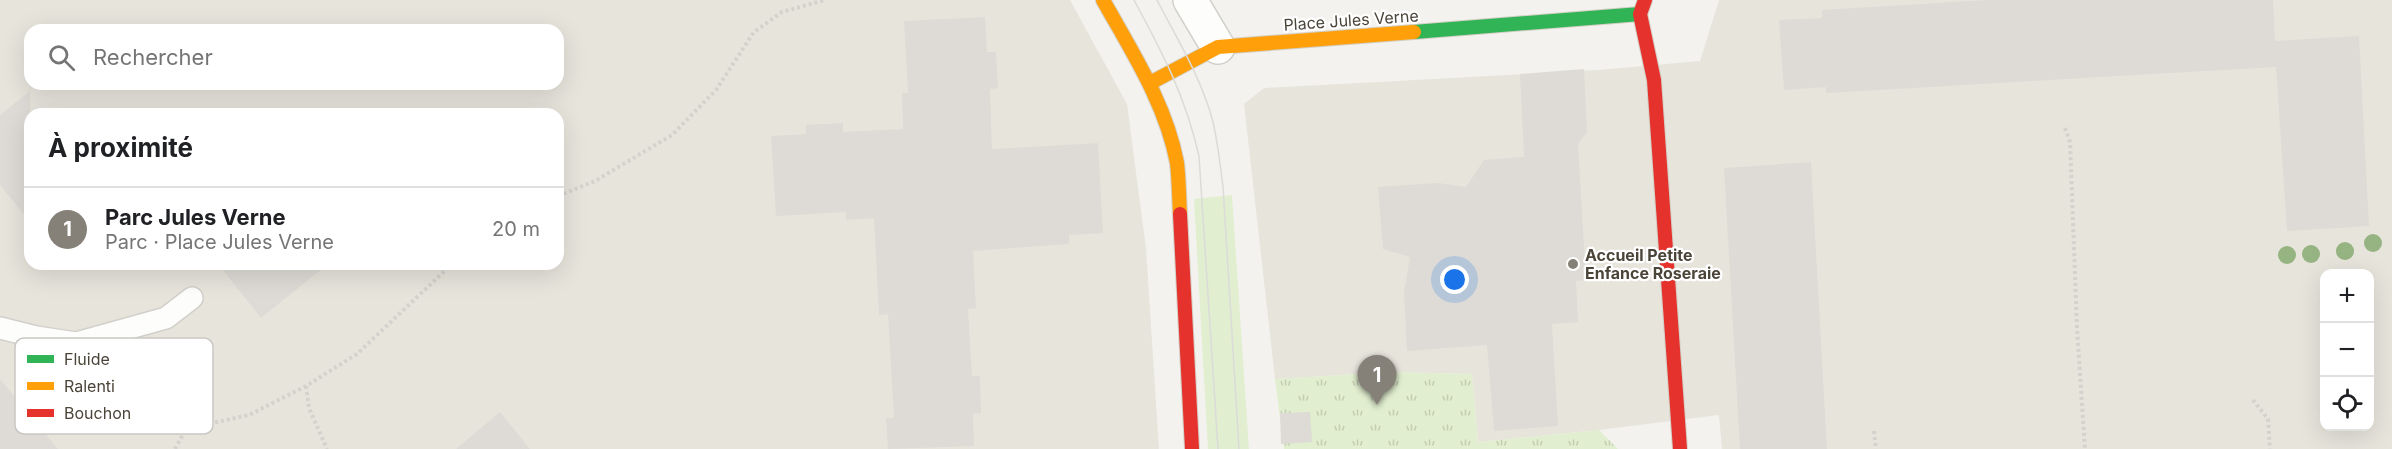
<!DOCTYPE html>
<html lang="fr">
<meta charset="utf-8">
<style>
:root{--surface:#fff;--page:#f6f6f6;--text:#202124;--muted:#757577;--line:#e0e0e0;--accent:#868178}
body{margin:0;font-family:Inter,sans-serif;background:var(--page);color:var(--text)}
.controls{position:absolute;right:18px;bottom:18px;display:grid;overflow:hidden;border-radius:12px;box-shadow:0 6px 24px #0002}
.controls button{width:54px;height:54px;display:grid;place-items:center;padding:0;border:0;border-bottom:2px solid var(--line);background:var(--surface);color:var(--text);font:30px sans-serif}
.you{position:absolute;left:1455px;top:280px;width:21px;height:21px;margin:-15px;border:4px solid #fff;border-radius:50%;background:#1a73e8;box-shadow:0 0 0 9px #1a73e833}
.badge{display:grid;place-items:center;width:39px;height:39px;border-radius:50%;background:var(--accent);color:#fff;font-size:20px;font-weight:700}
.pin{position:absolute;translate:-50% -50px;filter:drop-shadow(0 2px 3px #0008)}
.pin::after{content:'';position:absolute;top:32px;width:21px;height:18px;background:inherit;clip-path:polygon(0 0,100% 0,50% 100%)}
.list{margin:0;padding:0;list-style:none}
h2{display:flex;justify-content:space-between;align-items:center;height:78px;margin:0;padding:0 24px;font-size:26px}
h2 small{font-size:20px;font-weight:400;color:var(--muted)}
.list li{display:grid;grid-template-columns:39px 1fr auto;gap:18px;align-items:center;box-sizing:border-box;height:84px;padding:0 24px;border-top:2px solid var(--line)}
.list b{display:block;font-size:22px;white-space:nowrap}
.list p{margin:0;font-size:20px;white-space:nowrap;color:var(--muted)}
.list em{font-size:20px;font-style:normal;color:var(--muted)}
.icon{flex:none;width:33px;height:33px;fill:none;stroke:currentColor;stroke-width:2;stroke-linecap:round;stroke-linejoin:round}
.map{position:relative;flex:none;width:2392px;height:449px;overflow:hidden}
.search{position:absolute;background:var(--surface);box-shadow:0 6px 24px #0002;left:24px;top:24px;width:540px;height:66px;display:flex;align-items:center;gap:15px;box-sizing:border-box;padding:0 21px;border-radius:18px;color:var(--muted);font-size:22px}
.panel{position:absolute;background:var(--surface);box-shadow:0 6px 24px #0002;left:24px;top:108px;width:540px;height:162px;border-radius:18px}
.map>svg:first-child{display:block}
.residential{fill:#e7e4dc;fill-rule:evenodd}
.green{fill:#e1eecf}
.park{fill:url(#park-tufts)}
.building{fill:#dedbd6}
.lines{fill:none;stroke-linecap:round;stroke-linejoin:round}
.lane-casing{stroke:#d2d0cb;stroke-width:24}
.street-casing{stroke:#d2d0cb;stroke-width:36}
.fast-casing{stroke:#d3cfc5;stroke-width:16}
.slow-casing{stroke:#d3cfc5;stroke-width:16}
.jam-casing{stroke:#d3cfc5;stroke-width:16}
.path{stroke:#d3d2cc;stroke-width:4;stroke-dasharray:3 3;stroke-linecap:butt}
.lane{stroke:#fdfdfc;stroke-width:21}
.street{stroke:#fdfdfc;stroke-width:33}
.fast{stroke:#30b455;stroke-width:14}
.slow{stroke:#ff9f0a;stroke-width:14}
.jam{stroke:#e5322d;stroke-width:14}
.tram{stroke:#dbdbda;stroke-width:1.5}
.tree{fill:#96b382}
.poi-dot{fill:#868178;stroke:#fff;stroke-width:2}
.labels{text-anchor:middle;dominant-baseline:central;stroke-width:4.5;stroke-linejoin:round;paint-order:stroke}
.street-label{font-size:16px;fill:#4b4439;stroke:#fff}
.poi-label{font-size:16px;font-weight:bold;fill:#4b4439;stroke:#fff;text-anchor:start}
.key{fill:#fff;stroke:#c9c7c4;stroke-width:1.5}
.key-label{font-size:16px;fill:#4b4439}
</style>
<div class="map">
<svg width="2392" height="449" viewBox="0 0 2392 449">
<defs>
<pattern id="park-tufts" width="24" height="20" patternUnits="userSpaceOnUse" patternTransform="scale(1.5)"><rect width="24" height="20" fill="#e1eecf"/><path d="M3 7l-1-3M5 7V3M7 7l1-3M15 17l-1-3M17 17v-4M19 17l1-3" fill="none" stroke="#c3cdb2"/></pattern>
</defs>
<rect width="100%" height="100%" fill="#f4f2ee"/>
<!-- residential -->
<path class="residential" d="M 0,0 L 1070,0 L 1127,104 L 1146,248 L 1159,449 L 0,449 ZM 30,30 L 558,30 L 558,84 L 30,84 ZM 30,114 L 558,114 L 558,264 L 30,264 Z
M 1719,0 L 2392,0 L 2392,449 L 1722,449 L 1719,415 L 1599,430 L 1478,442 L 1472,374 L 1393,372 L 1275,379 L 1244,104 L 1264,88 L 1598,70 L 1700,61 ZM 2324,274 L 2370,274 L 2370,426 L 2324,426 Z"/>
<!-- green -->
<path class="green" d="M 1232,195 L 1249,449 L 1208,449 L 1194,199 Z"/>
<!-- park -->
<path class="park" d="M 1393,372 L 1472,374 L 1478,442 L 1599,430 L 1618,449 L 1284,449 L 1275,379 Z"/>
<!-- building -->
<path class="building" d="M 1986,0 L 2273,0 L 2275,41 L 2359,36 L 2369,226 L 2287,231 L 2276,67 L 1826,93 L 1826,87 L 1784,90 L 1779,20 L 1822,18 L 1822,10 Z
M 985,17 L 987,52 L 996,52 L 998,88 L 990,89 L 992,149 L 1098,143 L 1103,233 L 1069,235 L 1069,244 L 973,251 L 976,308 L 968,309 L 972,376 L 980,376 L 981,413 L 973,414 L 974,446 L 888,449 L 886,418 L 894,418 L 888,314 L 879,315 L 874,218 L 846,220 L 846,212 L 776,216 L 771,136 L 806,134 L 806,125 L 843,123 L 843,132 L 903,129 L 902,93 L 908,93 L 904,21 Z
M 1584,69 L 1587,132 L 1578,144 L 1586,280 L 1576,281 L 1578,322 L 1552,324 L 1558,426 L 1494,431 L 1487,345 L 1407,351 L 1404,293 L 1410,257 L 1383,249 L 1378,187 L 1438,183 L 1466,187 L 1484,160 L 1524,157 L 1520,74 Z
M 30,91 L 30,222 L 0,185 L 0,115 Z
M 1811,162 L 1827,449 L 1740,449 L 1724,168 Z
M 218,264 L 328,264 L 261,318 Z
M 0,379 L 58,449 L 0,449 Z
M 500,412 L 530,449 L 456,449 Z
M 1310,412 L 1312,442 L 1281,444 L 1280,413 Z"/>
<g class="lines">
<defs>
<path id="lane" d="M 0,328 L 36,337 L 76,343 L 166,318 L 192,298"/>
<path id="street" d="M 1190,0 L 1218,47"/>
<path id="fast" d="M 1414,32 L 1640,14"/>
<path id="slow" d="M 1103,0 C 1132,52 1166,104 1177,163 C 1179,180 1179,197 1180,214
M 1150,83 L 1218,47 L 1414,32"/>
<path id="jam" d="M 1645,0 L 1640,14 L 1654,80 L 1680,449
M 1180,214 L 1192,449"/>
</defs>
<!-- lane casing -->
<use href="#lane" class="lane-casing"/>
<!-- street casing -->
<use href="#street" class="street-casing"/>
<!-- fast casing -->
<use href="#fast" class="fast-casing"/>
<!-- slow casing -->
<use href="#slow" class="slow-casing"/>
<!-- jam casing -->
<use href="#jam" class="jam-casing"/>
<!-- path -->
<path class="path" d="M 2065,128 L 2070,142 L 2077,328 L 2085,449
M 558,196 L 595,181 L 672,135 L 716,90 L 754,32 L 782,12 L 825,0
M 137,358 L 159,393 L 180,414 L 208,424 L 249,415 L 306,386 L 357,354 L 452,264
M 306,386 L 309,408 L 327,449
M 2253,400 L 2268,419 L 2270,449
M 1874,431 L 1876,449
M 175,449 L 192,418"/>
<!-- lane -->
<use href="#lane" class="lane"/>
<!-- street -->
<use href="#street" class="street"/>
<!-- fast -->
<use href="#fast" class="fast"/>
<!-- slow -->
<use href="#slow" class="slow"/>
<!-- jam -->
<use href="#jam" class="jam"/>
<!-- tram -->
<path class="tram" d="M 1134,0 C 1163,54 1185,95 1199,156 L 1218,449
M 1157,0 C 1177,39 1202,79 1213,122 C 1218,143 1220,165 1223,186 L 1239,449"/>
</g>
<!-- trees -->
<g class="tree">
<circle cx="2373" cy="243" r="9"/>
<circle cx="2345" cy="251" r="9"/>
<circle cx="2311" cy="254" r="9"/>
<circle cx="2287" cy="255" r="9"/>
</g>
<!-- markers -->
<circle class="poi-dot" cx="1573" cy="264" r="6"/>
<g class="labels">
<!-- street labels -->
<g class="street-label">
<text transform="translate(1351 20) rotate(-4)">Place Jules Verne</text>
</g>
<!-- poi labels -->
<g class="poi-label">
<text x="1585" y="255">Accueil Petite<tspan x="1585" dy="18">Enfance Roseraie</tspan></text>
</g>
</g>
<!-- legend -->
<rect x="15" y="338" width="198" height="96" rx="9" class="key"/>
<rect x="27" y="355" width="27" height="8" fill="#30b455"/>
<rect x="27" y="382" width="27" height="8" fill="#ff9f0a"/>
<rect x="27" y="409" width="27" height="8" fill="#e5322d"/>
<g class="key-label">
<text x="64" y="365">Fluide</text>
<text x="64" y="392">Ralenti</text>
<text x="64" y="419">Bouchon</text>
</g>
</svg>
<div class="controls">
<button>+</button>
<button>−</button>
<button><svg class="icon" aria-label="locate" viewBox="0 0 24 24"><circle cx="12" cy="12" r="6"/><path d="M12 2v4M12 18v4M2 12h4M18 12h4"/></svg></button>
</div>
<div class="you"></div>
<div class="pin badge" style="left:1377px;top:405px">1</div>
<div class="search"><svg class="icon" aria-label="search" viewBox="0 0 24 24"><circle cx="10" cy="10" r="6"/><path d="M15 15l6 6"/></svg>Rechercher</div>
<section class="panel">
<h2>À proximité<small></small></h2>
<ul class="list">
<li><span class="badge">1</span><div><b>Parc Jules Verne</b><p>Parc · Place Jules Verne</p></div><em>20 m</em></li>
</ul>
</section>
</div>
